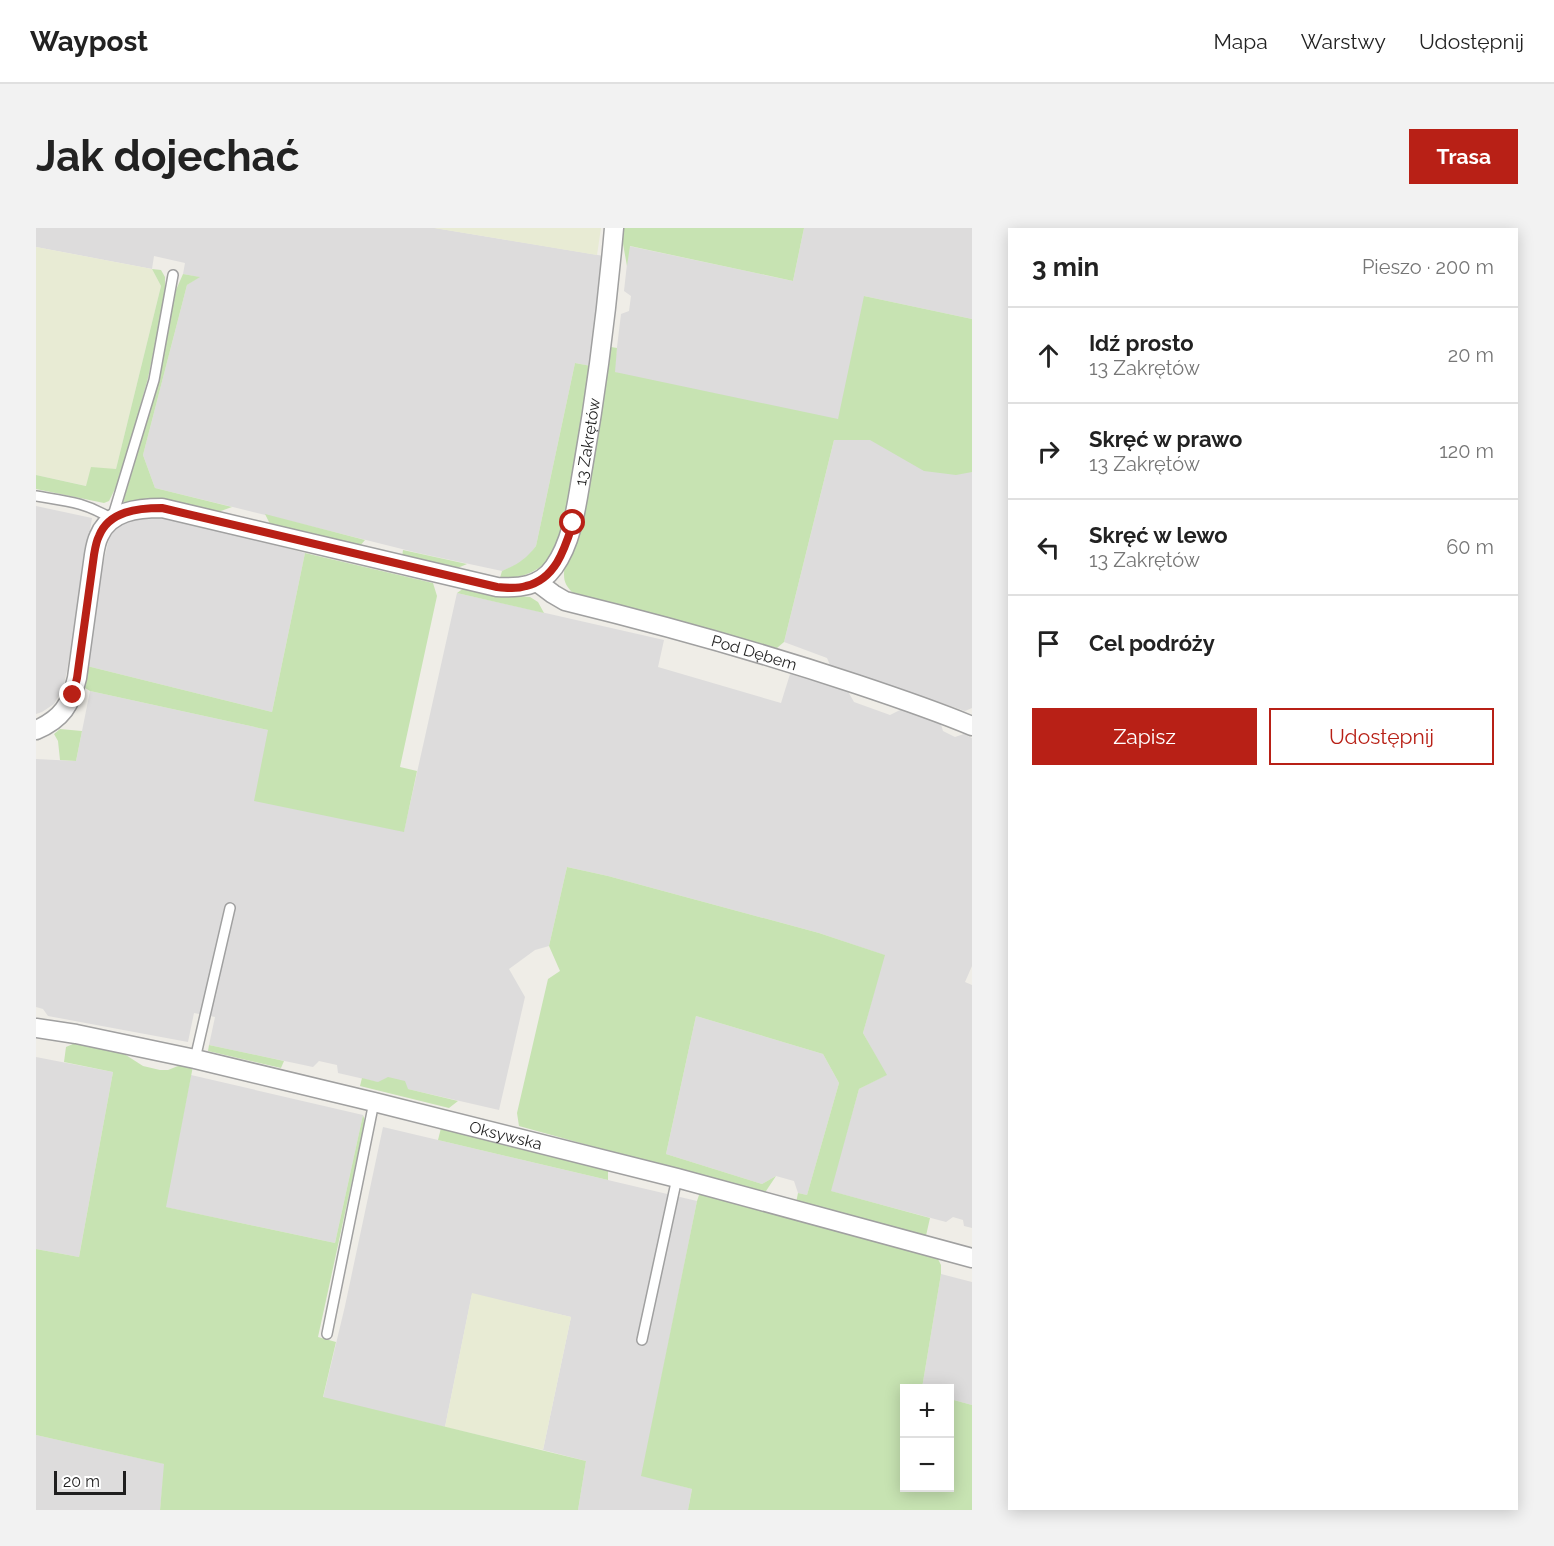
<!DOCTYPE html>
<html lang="pl">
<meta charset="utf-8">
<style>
:root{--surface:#fff;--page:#f2f2f2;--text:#222;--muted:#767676;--line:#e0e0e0;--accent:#b82016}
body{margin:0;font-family:Raleway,sans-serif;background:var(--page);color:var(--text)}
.controls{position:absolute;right:18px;bottom:18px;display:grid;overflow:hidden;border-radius:0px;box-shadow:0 3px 15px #0003}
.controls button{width:54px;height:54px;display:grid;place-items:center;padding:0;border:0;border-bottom:2px solid var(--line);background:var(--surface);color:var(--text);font:30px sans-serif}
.scale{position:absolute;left:18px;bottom:15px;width:72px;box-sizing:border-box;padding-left:6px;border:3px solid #1f1f1f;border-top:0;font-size:16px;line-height:21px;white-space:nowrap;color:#1f1f1f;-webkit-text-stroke:4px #fff;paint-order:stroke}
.stop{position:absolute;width:18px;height:18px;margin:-14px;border:4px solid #b82016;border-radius:50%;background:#fff}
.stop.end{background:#b82016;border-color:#fff;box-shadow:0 2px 6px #0008}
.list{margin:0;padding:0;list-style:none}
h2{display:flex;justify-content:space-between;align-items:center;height:78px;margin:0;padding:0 24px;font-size:26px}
h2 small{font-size:20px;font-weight:400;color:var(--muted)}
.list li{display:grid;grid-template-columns:39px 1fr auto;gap:18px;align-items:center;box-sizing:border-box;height:96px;padding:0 24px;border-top:2px solid var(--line)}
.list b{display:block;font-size:22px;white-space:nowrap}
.list p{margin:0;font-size:20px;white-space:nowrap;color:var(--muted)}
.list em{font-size:20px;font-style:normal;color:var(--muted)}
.actions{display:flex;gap:12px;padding:18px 24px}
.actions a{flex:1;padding:14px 0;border:2px solid var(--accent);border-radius:0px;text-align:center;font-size:21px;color:var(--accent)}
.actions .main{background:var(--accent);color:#fff}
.icon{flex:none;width:33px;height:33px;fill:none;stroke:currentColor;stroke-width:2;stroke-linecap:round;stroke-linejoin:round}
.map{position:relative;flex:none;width:936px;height:1282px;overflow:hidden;border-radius:0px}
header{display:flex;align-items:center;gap:36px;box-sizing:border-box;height:84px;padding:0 30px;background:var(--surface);border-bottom:2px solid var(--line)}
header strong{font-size:28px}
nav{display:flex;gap:33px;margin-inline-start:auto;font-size:21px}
.intro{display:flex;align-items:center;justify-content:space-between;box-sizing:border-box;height:144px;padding:0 36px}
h1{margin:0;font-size:42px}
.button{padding:15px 27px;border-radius:0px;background:var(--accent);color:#fff;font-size:21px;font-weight:700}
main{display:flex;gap:36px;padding:0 36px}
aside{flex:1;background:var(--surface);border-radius:0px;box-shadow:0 3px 15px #0003}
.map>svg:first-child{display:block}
.residential{fill:#dddcdc}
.farmland{fill:#e8ebd4}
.grass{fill:#c7e3b2}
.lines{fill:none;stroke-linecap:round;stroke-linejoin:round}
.lane-casing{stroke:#a0a0a0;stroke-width:12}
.street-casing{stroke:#a0a0a0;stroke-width:21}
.lane{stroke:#fff;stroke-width:9}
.street{stroke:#fff;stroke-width:18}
.route{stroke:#b82016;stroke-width:8}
.labels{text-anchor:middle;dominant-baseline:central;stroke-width:4.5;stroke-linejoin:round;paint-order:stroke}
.street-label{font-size:16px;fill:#1f1f1f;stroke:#fff}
</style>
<header>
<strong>Waypost</strong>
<nav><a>Mapa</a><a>Warstwy</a><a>Udostępnij</a></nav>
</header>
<div class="intro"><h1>Jak dojechać</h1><a class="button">Trasa</a></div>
<main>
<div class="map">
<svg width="936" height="1282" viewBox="0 0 936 1282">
<rect width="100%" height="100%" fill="#efede7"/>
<!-- residential -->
<path class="residential" d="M 0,0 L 399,0 L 568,28 L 555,138 L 539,135 L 500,318 L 491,330 L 478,338 L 466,343 L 382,325 L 246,291 L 119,260 L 107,227 L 151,57 L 163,49 L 147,46 L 149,35 L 118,28 L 116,41 L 0,19 Z
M 768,0 L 936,0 L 936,91 L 828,68 L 936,219 L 936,480 L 929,483 L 794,437 L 791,430 L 748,414 L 798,212 L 578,144 L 585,86 L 593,83 L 595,68 L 588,63 L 593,18 L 757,53 Z
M 0,278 L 56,290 L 31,443 L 27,460 L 18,476 L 6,484 L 0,486 Z
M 99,287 L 130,288 L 269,325 L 236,484 L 51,438 L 62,356 L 72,315 L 77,301 L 86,293 Z
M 421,365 L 628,412 L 622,439 L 745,475 L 755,443 L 810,460 L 818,474 L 854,487 L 868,480 L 904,493 L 907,503 L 919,509 L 928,506 L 936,510 L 936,738 L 929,754 L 936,757 L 936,1000 L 928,998 L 927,992 L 917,989 L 910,994 L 794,963 L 823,861 L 850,847 L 827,805 L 848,727 L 783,705 L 572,648 L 531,639 L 513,718 L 499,722 L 473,741 L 489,769 L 463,882 L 302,845 L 301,837 L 283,833 L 277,839 L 173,817 L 179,789 L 158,785 L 152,814 L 12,788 L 7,781 L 0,779 L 0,531 L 40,533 L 54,463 L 232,502 L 368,603 Z
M 660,788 L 787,826 L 803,855 L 771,967 L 762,965 L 758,953 L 740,948 L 726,956 L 630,926 Z
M 0,829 L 77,844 L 43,1029 L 0,1021 Z
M 155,847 L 327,887 L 299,1015 L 129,979 Z
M 347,899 L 661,973 L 606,1247 L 656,1261 L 652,1282 L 542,1282 L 550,1233 L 507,1222 L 535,1089 L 436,1066 L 409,1199 L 287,1170 L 309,1078 Z
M 905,1046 L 936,1054 L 936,1177 L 914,1171 L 914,1160 L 886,1160 Z
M 0,1207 L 129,1236 L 124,1282 L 0,1282 Z"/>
<!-- farmland -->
<path class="farmland" d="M 398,0 L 565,0 L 561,27 Z
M 0,19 L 116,41 L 125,58 L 80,241 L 51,258 L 0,247 Z
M 436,1065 L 535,1089 L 507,1222 L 409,1199 Z"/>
<!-- grass -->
<path class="grass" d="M 587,0 L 768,0 L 757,53 L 594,18 L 591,38 L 587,16 Z
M 116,41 L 125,42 L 129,49 L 129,68 L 112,150 L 94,215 L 81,257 L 73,273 L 68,275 L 0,261 L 0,247 L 50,258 L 55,239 L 80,241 L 125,58 Z
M 147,46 L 164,49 L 151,57 L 107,227 L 119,260 L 196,279 L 182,284 L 124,273 L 108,272 L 91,275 L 87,274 L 119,167 L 140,62 Z
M 828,68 L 936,91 L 936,244 L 920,247 L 888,243 L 834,212 L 798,212 L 748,414 L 741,420 L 539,367 C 527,356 527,351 529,335 L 560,212 L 575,119 L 581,120 L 579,144 L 802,191 Z
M 539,135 L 555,138 L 529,297 C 527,303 526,309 523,315 C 514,339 488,352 464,350 L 466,343 C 482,336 489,332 500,318 Z
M 229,286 L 329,312 L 323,319 L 234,296 Z
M 367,322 L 431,336 L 419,341 L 366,329 Z
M 269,325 L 397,355 L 401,368 L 364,539 L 381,543 L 368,604 L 218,573 L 232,502 L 54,463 L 49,460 L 51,438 L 236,484 Z
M 428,360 L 461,366 L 494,369 L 502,374 L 508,385 L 421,365 Z
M 24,501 L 46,503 L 40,533 L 24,532 L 22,513 L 18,506 Z
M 531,639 L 572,648 L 783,705 L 849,727 L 827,805 L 851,847 L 823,861 L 795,963 L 894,990 L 889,1012 L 760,975 L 762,965 L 771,967 L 803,855 L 787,826 L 660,788 L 630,926 L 726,956 L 740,948 L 728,966 L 483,898 L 481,885 L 512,751 L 524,743 L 513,718 Z
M 39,815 L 82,822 L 107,838 L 124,842 L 132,842 L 147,836 L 157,838 L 130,979 L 299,1015 L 327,887 L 329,893 L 282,1109 L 300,1114 L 287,1169 L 550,1233 L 542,1282 L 124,1282 L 128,1236 L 0,1207 L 0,1021 L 43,1029 L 77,844 L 28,834 L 30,819 Z
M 173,817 L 248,833 L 245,840 L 172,823 Z
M 352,849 L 369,853 L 372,861 L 422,873 L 413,880 L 324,858 L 326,850 L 342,854 Z
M 406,896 L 572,939 L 572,952 L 402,912 Z
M 664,964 L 902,1031 L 905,1037 L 905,1046 L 886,1160 L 868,1160 L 868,1260 L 914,1260 L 914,1171 L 936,1177 L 936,1282 L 652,1282 L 656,1261 L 605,1248 L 661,973 Z"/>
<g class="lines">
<defs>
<path id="lane" d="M 0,268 C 30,273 49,274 76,291 L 118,152 L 137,47
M 159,831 L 194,680
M 291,1106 L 338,874
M 606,1112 L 641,950"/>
<g id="street">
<path id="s1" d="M 501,354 L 517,366 L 529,373 C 627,397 724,424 820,456 C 859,469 898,482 936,498"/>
<path id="s2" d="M 0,502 C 26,491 35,476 41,450 L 58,327 C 59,321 60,314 63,308 C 73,283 102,280 126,280 L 461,359 C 483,360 504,359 518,339 C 538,311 541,272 547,239 C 561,160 571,80 578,0"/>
<path id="s3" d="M 0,800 L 40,806 L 159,831 L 338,874 L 641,950 L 936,1030"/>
</g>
</defs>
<!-- lane casing -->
<use href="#lane" class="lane-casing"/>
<!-- street casing -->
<use href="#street" class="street-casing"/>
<!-- lane -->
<use href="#lane" class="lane"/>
<!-- street -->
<use href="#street" class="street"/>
</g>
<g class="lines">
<!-- route -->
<path class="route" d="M 37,467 L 41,450 L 58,327 C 59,321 60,314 63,308 C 73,283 102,280 126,280 L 461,359 C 471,360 481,361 490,358 C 520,351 529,320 537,295"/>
</g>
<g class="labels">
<!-- street labels -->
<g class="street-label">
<text stroke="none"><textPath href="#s2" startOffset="825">13 Zakrętów</textPath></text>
<text stroke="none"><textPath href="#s1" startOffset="230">Pod Dębem</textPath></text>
<text stroke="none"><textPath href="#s3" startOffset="482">Oksywska</textPath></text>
</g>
</g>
</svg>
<div class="controls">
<button>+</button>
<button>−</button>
</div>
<div class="scale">20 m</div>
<div class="stop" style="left:537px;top:295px"></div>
<div class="stop end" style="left:37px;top:467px"></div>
</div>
<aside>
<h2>3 min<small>Pieszo · 200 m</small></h2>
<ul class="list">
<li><svg class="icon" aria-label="ahead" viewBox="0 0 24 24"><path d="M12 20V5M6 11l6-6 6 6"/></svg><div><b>Idź prosto</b><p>13 Zakrętów</p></div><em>20 m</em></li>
<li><svg class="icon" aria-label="right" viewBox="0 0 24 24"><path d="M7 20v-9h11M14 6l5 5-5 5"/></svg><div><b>Skręć w prawo</b><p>13 Zakrętów</p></div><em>120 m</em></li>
<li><svg class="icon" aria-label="left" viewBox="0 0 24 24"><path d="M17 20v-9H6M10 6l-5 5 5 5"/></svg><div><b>Skręć w lewo</b><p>13 Zakrętów</p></div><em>60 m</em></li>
<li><svg class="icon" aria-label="arrive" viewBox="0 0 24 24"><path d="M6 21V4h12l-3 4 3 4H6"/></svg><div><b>Cel podróży</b></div></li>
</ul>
<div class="actions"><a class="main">Zapisz</a><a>Udostępnij</a></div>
</aside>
</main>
